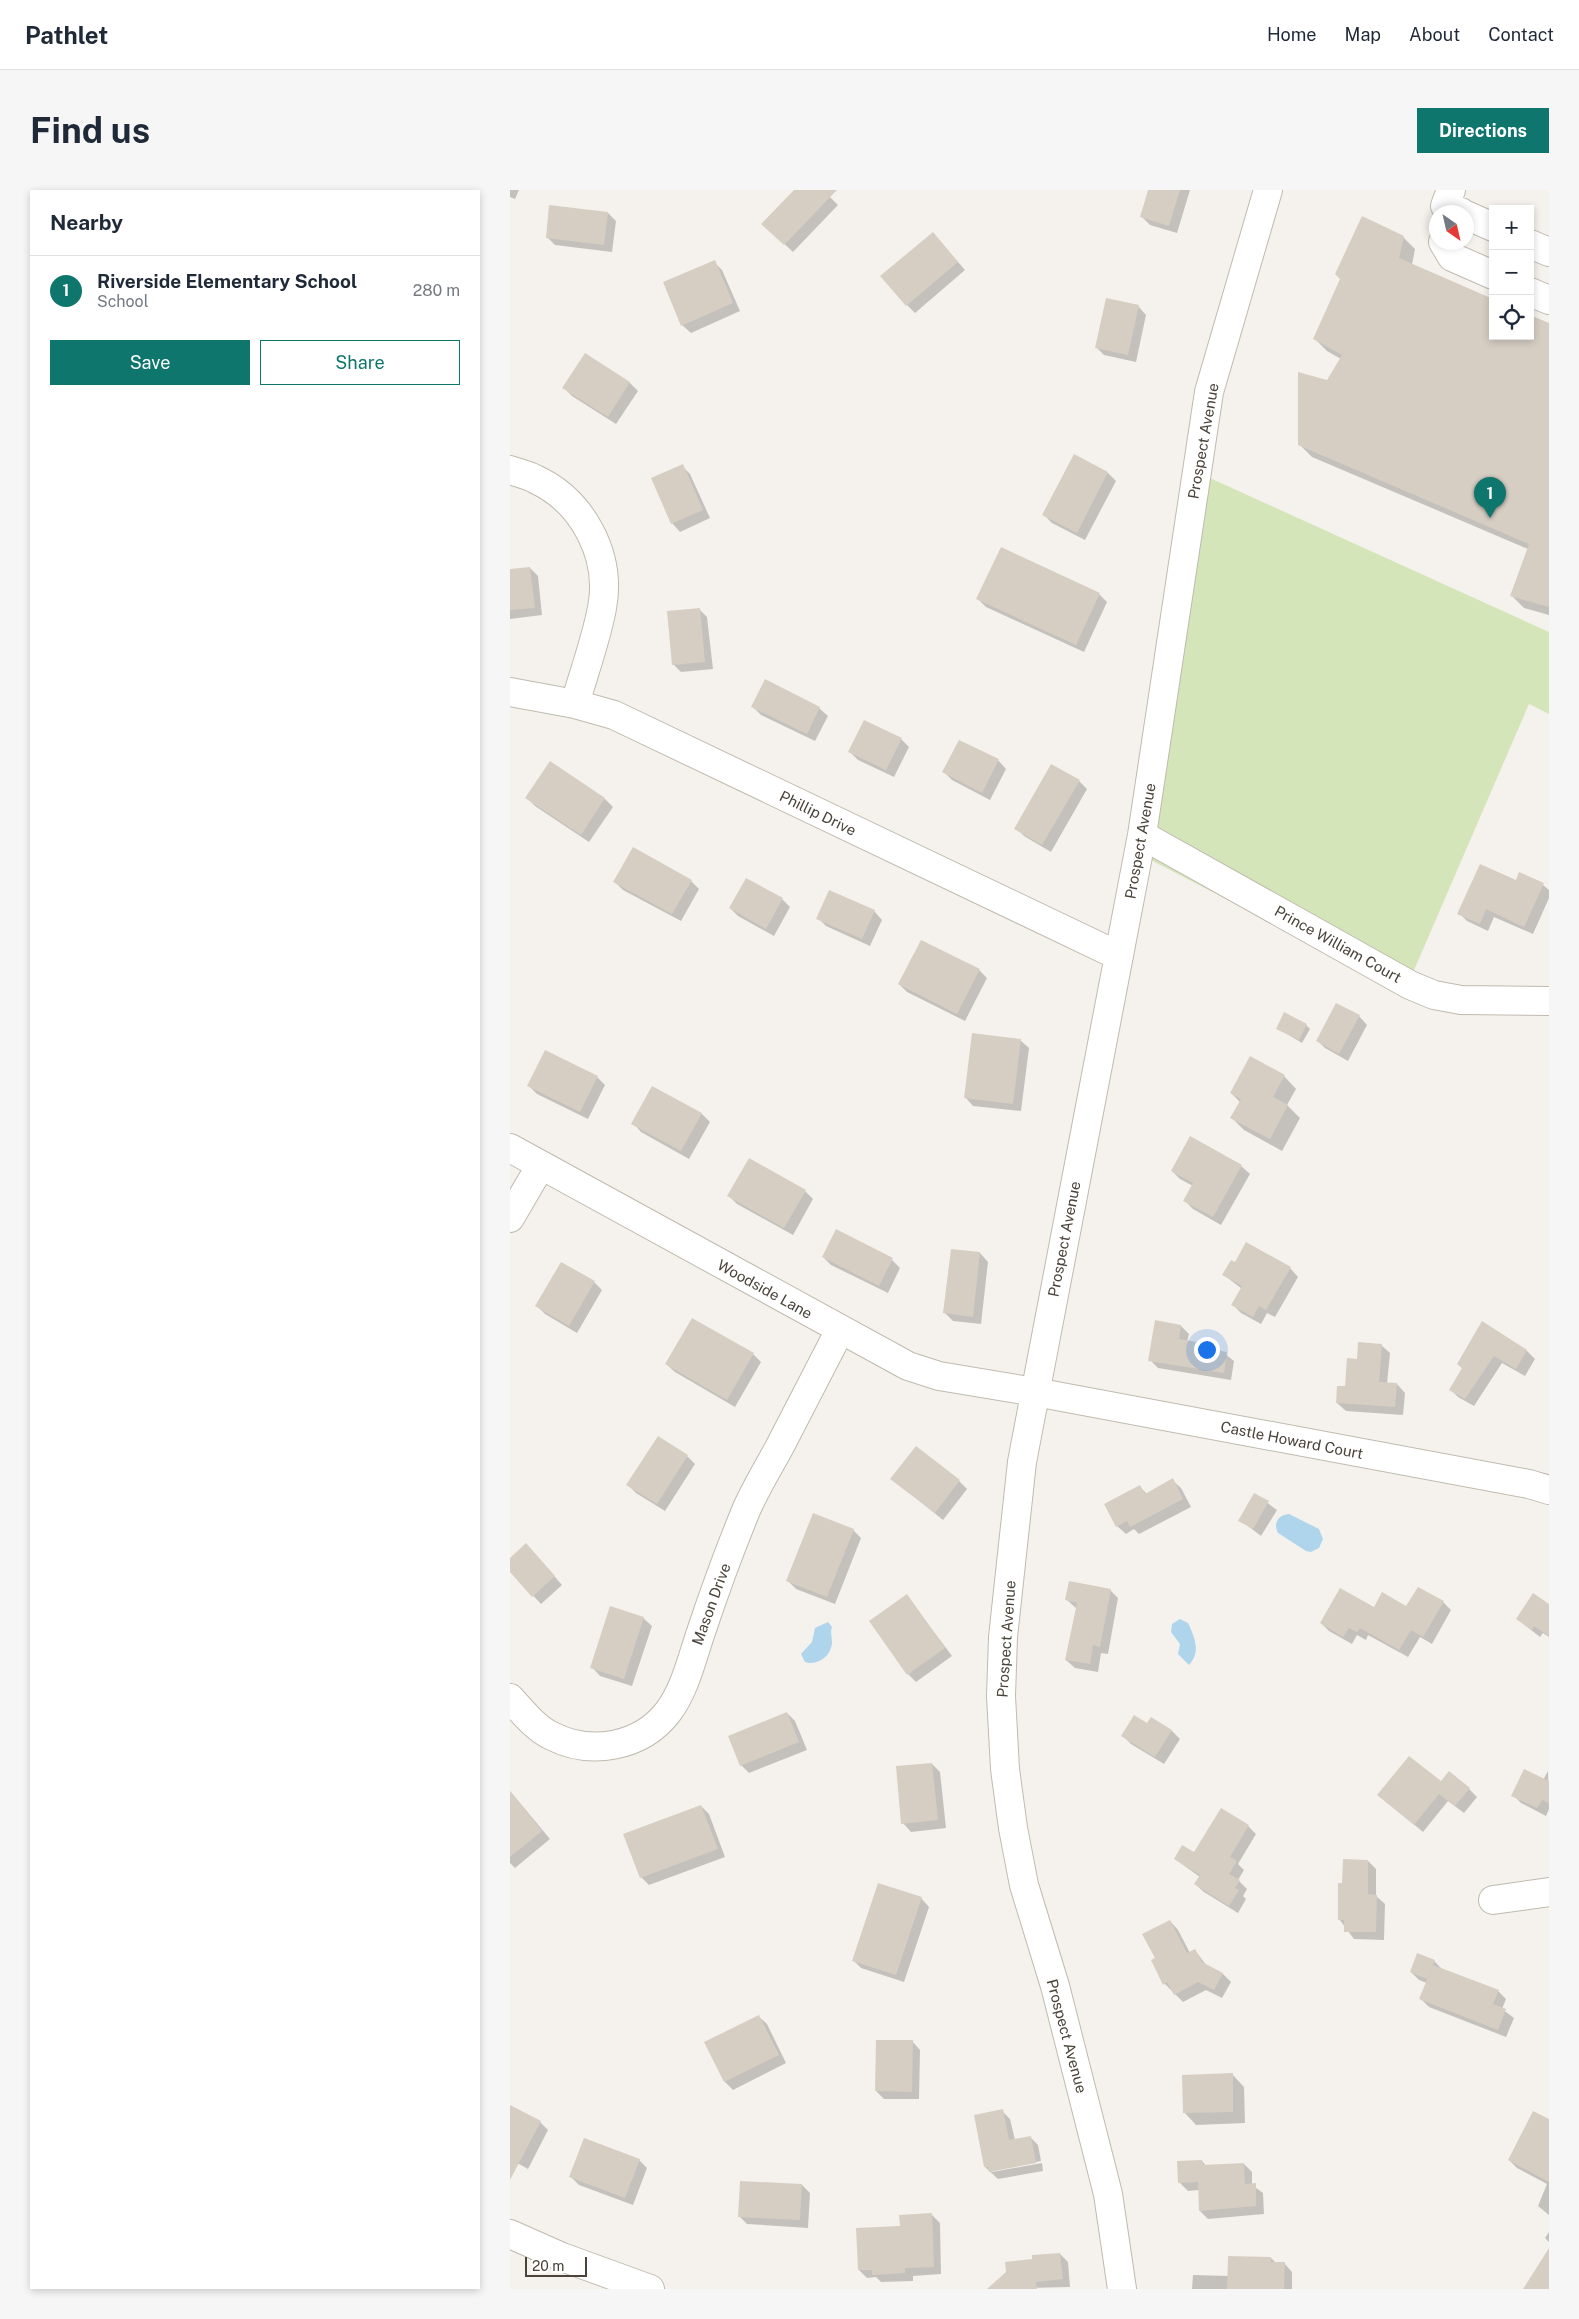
<!DOCTYPE html>
<meta charset="utf-8">
<style>
:root{--surface:#fff;--page:#f6f6f7;--text:#1f2937;--muted:#747a83;--line:#e0e1e3;--accent:#0f766e}
body{margin:0;font-family:"Public Sans",sans-serif;background:var(--page);color:var(--text)}
.controls{position:absolute;right:15px;top:15px;display:grid;overflow:hidden;border-radius:0px;box-shadow:0 2px 8px #0003}
.controls button{width:45px;height:45px;display:grid;place-items:center;padding:0;border:0;border-bottom:1px solid var(--line);background:var(--surface);color:var(--text);font:25px sans-serif}
.compass{position:absolute;left:919px;top:15px;width:45px;height:45px;border-radius:50%;background:var(--surface);box-shadow:0 2px 8px #0003;rotate:146deg}
.scale{position:absolute;left:15px;bottom:12px;width:62px;box-sizing:border-box;padding-left:5px;border:2px solid #49433a;border-top:0;font-size:14px;line-height:18px;white-space:nowrap;color:#49433a;-webkit-text-stroke:4px #fff;paint-order:stroke}
.you{position:absolute;left:696px;top:1159px;width:18px;height:18px;margin:-12px;border:4px solid #fff;border-radius:50%;background:#1a73e8;box-shadow:0 0 0 8px #1a73e833}
.badge{display:grid;place-items:center;width:32px;height:32px;border-radius:50%;background:var(--accent);color:#fff;font-size:16px;font-weight:700}
.pin{position:absolute;translate:-50% -41px;filter:drop-shadow(0 1px 2px #0008)}
.pin::after{content:'';position:absolute;top:26px;width:18px;height:15px;background:inherit;clip-path:polygon(0 0,100% 0,50% 100%)}
.list{margin:0;padding:0;list-style:none}
h2{display:flex;justify-content:space-between;align-items:center;height:65px;margin:0;padding:0 20px;font-size:21px}
h2 small{font-size:16px;font-weight:400;color:var(--muted)}
.list li{display:grid;grid-template-columns:32px 1fr auto;gap:15px;align-items:center;box-sizing:border-box;height:70px;padding:0 20px;border-top:1px solid var(--line)}
.list b{display:block;font-size:19px;white-space:nowrap}
.list p{margin:0;font-size:16px;white-space:nowrap;color:var(--muted)}
.list em{font-size:16px;font-style:normal;color:var(--muted)}
.actions{display:flex;gap:10px;padding:15px 20px}
.actions a{flex:1;padding:11px 0;border:1px solid var(--accent);border-radius:0px;text-align:center;font-size:18px;color:var(--accent)}
.actions .main{background:var(--accent);color:#fff}
.icon{flex:none;width:28px;height:28px;fill:none;stroke:currentColor;stroke-width:2;stroke-linecap:round;stroke-linejoin:round}
.map{position:relative;flex:none;width:1039px;height:2099px;overflow:hidden;border-radius:0px}
header{display:flex;align-items:center;gap:30px;box-sizing:border-box;height:70px;padding:0 25px;background:var(--surface);border-bottom:1px solid var(--line)}
header strong{font-size:24px}
nav{display:flex;gap:28px;margin-inline-start:auto;font-size:18px}
.intro{display:flex;align-items:center;justify-content:space-between;box-sizing:border-box;height:120px;padding:0 30px}
h1{margin:0;font-size:35px}
.button{padding:12px 22px;border-radius:0px;background:var(--accent);color:#fff;font-size:18px;font-weight:700}
main{display:flex;gap:30px;padding:0 30px}
aside{flex:1;background:var(--surface);border-radius:0px;box-shadow:0 2px 8px #0003}
.map>svg:first-child{display:block}
.green{fill:#d3e5b9}
.water{fill:#afd5ec}
.shadow{fill:#0003}
.building{fill:#d6cec3}
.lines{fill:none;stroke-linecap:round;stroke-linejoin:round}
.minor-casing{stroke:#c0baaf;stroke-width:30}
.minor{stroke:#fff;stroke-width:28}
.labels{text-anchor:middle;dominant-baseline:central;stroke-width:4.5;stroke-linejoin:round;paint-order:stroke}
.street-label{font-size:15px;fill:#49433a;stroke:#fff}
</style>
<header>
<strong>Pathlet</strong>
<nav><a>Home</a><a>Map</a><a>About</a><a>Contact</a></nav>
</header>
<div class="intro"><h1>Find us</h1><a class="button">Directions</a></div>
<main>
<aside>
<h2>Nearby<small></small></h2>
<ul class="list">
<li><span class="badge">1</span><div><b>Riverside Elementary School</b><p>School</p></div><em>280 m</em></li>
</ul>
<div class="actions"><a class="main">Save</a><a>Share</a></div>
</aside>
<div class="map">
<svg width="1039" height="2099" viewBox="0 0 1039 2099">
<rect width="100%" height="100%" fill="#f5f2ed"/>
<!-- green -->
<path class="green" d="M 680,279 L 1039,442 L 1039,524 L 1019,514 L 895,801 L 625,662 Z"/>
<!-- water -->
<path class="water" d="M 779,1324 L 809,1339 L 813,1349 L 809,1358 L 801,1362 L 796,1361 L 768,1343 C 763,1333 768,1325 779,1324 Z
M 670,1429 L 678,1433 C 685,1448 691,1462 679,1475 L 668,1464 L 670,1454 L 661,1442 L 662,1434 Z
M 318,1432 L 322,1437 C 320,1442 322,1447 322,1453 C 321,1466 308,1476 295,1472 L 291,1464 L 302,1452 L 305,1438 Z"/>
<!-- shadow -->
<path class="shadow" d="M 0,0 L 9,0 L 5,9 L 0,7 Z
M 285,0 L 313,0 L 328,15 L 283,62 L 253,34 Z
M 639,0 L 680,0 L 667,43 L 640,35 L 632,27 Z
M 98,23 L 106,31 L 102,62 L 45,55 L 37,47 Z
M 423,43 L 455,80 L 405,123 L 397,115 Z
M 893,47 L 905,59 L 902,75 L 983,146 L 1020,146 L 1039,135 L 1039,425 L 1014,418 L 1001,405 L 1018,359 L 802,267 L 790,255 L 831,169 L 817,161 L 805,149 Z
M 204,72 L 212,80 L 230,121 L 181,143 L 172,135 Z
M 628,116 L 636,125 L 626,172 L 594,165 L 586,157 Z
M 75,165 L 120,193 L 128,201 L 106,234 L 62,206 L 54,198 Z
M 564,266 L 598,283 L 606,291 L 575,350 L 542,333 L 534,325 Z
M 172,276 L 180,284 L 200,328 L 170,342 L 162,333 Z
M 20,378 L 28,386 L 32,425 L 0,429 L 0,380 Z
M 589,404 L 597,412 L 574,462 L 476,417 L 468,409 Z
M 189,419 L 197,427 L 203,479 L 171,482 L 163,474 Z
M 243,517 L 309,518 L 318,526 L 305,551 L 251,525 Z
M 391,549 L 399,557 L 384,587 L 348,570 L 340,562 Z
M 488,570 L 496,579 L 480,610 L 442,590 L 434,582 Z
M 569,591 L 577,599 L 541,662 L 514,646 L 506,638 Z
M 17,608 L 95,609 L 103,617 L 79,652 L 25,616 Z
M 181,691 L 189,699 L 171,731 L 113,700 L 105,692 Z
M 1006,691 L 1033,695 L 1039,700 L 1039,708 L 1023,744 L 984,727 L 978,741 L 957,731 L 949,723 Z
M 272,709 L 280,717 L 264,746 L 228,726 L 220,718 Z
M 364,721 L 372,730 L 360,756 L 316,736 L 308,728 Z
M 469,780 L 477,788 L 455,831 L 397,802 L 389,794 Z
M 827,814 L 849,826 L 857,835 L 838,871 L 815,858 L 807,850 Z
M 796,835 L 800,839 L 792,853 L 767,838 Z
M 510,850 L 519,858 L 511,921 L 463,916 L 455,907 Z
M 774,886 L 786,899 L 777,915 L 790,928 L 772,961 L 734,940 L 722,928 L 730,912 L 721,903 Z
M 87,887 L 95,895 L 78,929 L 27,904 L 19,896 Z
M 143,897 L 192,924 L 200,932 L 179,969 L 131,942 L 123,933 Z
M 731,976 L 740,984 L 711,1035 L 683,1019 L 675,1011 L 683,996 L 670,989 L 662,981 Z
M 295,1001 L 303,1009 L 283,1045 L 227,1014 L 219,1006 Z
M 326,1041 L 382,1070 L 390,1078 L 378,1103 L 321,1075 L 313,1067 Z
M 442,1060 L 470,1063 L 478,1072 L 471,1134 L 443,1131 L 435,1123 Z
M 52,1073 L 84,1092 L 92,1100 L 67,1143 L 35,1124 L 27,1116 Z
M 725,1074 L 780,1078 L 788,1087 L 765,1127 L 757,1123 L 751,1134 L 731,1123 L 723,1115 L 732,1099 L 714,1085 Z
M 973,1133 L 1017,1161 L 1025,1169 L 1015,1186 L 992,1173 L 964,1216 L 948,1207 L 940,1199 L 953,1179 L 948,1174 Z
M 671,1136 L 679,1144 L 677,1152 L 705,1156 L 724,1171 L 721,1190 L 648,1178 L 640,1170 Z
M 871,1155 L 880,1163 L 877,1194 L 887,1194 L 895,1203 L 893,1225 L 836,1221 L 827,1213 L 848,1171 Z
M 243,1164 L 251,1172 L 225,1217 L 165,1182 L 156,1174 Z
M 177,1266 L 185,1274 L 155,1321 L 126,1303 L 118,1295 Z
M 382,1289 L 449,1291 L 457,1299 L 433,1330 Z
M 662,1290 L 671,1298 L 681,1317 L 629,1344 L 624,1339 L 616,1344 L 607,1336 L 630,1297 L 637,1304 Z
M 745,1304 L 767,1320 L 751,1346 L 730,1330 Z
M 343,1340 L 351,1348 L 325,1414 L 286,1399 L 278,1391 Z
M 24,1363 L 52,1395 L 31,1414 L 0,1381 L 0,1369 Z
M 600,1400 L 608,1408 L 598,1464 L 591,1463 L 588,1482 L 565,1478 L 556,1470 L 567,1419 L 557,1410 Z
M 397,1406 L 442,1466 L 406,1492 L 398,1484 Z
M 933,1412 L 941,1420 L 922,1454 L 910,1447 L 898,1467 L 858,1445 L 856,1450 L 847,1445 L 842,1454 L 819,1441 L 811,1433 L 864,1419 L 897,1418 Z
M 1039,1415 L 1039,1447 L 1033,1443 L 1030,1447 L 1007,1429 Z
M 133,1428 L 142,1436 L 122,1496 L 90,1486 L 82,1477 Z
M 277,1523 L 285,1531 L 297,1560 L 239,1583 L 231,1575 Z
M 641,1528 L 662,1541 L 670,1549 L 654,1574 L 621,1554 L 613,1546 L 637,1535 Z
M 422,1574 L 430,1582 L 436,1638 L 401,1642 L 393,1633 Z
M 1038,1581 L 1039,1619 L 1036,1626 L 1011,1613 L 1003,1605 L 1033,1590 Z
M 931,1593 L 959,1599 L 967,1607 L 954,1623 L 938,1611 L 913,1642 L 869,1605 Z
M 0,1601 L 40,1649 L 5,1678 L 0,1673 Z
M 191,1616 L 199,1624 L 215,1667 L 139,1695 L 131,1687 Z
M 738,1636 L 746,1644 L 728,1674 L 734,1680 L 728,1690 L 737,1699 L 733,1706 L 736,1709 L 728,1723 L 694,1702 L 685,1694 L 690,1687 L 665,1669 L 685,1664 Z
M 858,1671 L 866,1679 L 866,1706 L 875,1714 L 874,1750 L 844,1749 L 829,1729 L 834,1694 Z
M 411,1708 L 419,1717 L 394,1792 L 351,1778 L 343,1770 Z
M 660,1731 L 668,1740 L 680,1763 L 685,1760 L 696,1775 L 713,1784 L 721,1792 L 712,1808 L 696,1800 L 673,1812 L 655,1794 L 643,1770 L 647,1769 Z
M 924,1771 L 932,1779 L 988,1801 L 996,1809 L 992,1819 L 1004,1828 L 996,1847 L 919,1817 L 911,1809 L 917,1793 L 909,1790 L 901,1782 Z
M 248,1826 L 257,1834 L 276,1873 L 223,1900 L 215,1892 L 195,1853 Z
M 402,1851 L 410,1860 L 409,1909 L 374,1909 L 366,1901 Z
M 722,1884 L 734,1897 L 735,1933 L 686,1935 L 674,1922 Z
M 0,1916 L 30,1932 L 38,1940 L 18,1979 L 0,1969 Z
M 492,1921 L 500,1929 L 505,1950 L 520,1947 L 528,1955 L 531,1971 L 480,1980 L 482,1982 L 532,1973 L 533,1981 L 488,1989 L 475,1977 Z
M 1039,1931 L 1039,2025 L 1028,2016 L 1037,1994 L 1007,1978 L 999,1970 Z
M 129,1970 L 137,1978 L 123,2015 L 69,1995 L 61,1987 Z
M 692,1971 L 696,1976 L 734,1974 L 742,1982 L 742,1995 L 753,2003 L 754,2024 L 698,2029 L 690,2021 L 689,2000 L 678,2001 L 670,1993 Z
M 292,1995 L 300,2003 L 298,2038 L 237,2034 L 229,2026 Z
M 421,2024 L 430,2033 L 431,2084 L 403,2086 L 403,2091 L 371,2092 L 366,2087 L 357,2088 L 349,2080 L 391,2037 Z
M 1039,2042 L 1039,2052 L 1035,2048 Z
M 550,2064 L 558,2072 L 560,2097 L 479,2099 L 523,2071 Z
M 761,2068 L 766,2073 L 774,2073 L 782,2082 L 782,2099 L 682,2099 L 683,2085 L 719,2086 Z"/>
<!-- building -->
<path class="building" d="M 284,0 L 327,0 L 274,55 L 251,34 Z
M 638,0 L 670,0 L 659,36 L 630,27 Z
M 39,15 L 98,22 L 94,55 L 36,48 Z
M 852,26 L 894,46 L 889,68 L 983,109 L 983,146 L 1020,146 L 1020,125 L 1039,133 L 1039,417 L 1000,406 L 1019,354 L 788,255 L 788,182 L 817,190 L 832,165 L 803,149 L 830,89 L 825,84 Z
M 423,42 L 448,72 L 396,116 L 370,86 Z
M 205,70 L 223,113 L 171,136 L 153,92 Z
M 596,108 L 629,115 L 618,165 L 585,158 Z
M 75,163 L 120,192 L 98,227 L 52,198 Z
M 564,264 L 598,282 L 567,343 L 532,325 Z
M 173,274 L 193,320 L 161,334 L 141,288 Z
M 491,357 L 590,403 L 566,455 L 466,409 Z
M 20,377 L 25,418 L 0,420 L 0,379 Z
M 190,418 L 195,472 L 162,475 L 157,421 Z
M 255,489 L 310,517 L 297,544 L 241,517 Z
M 354,530 L 392,548 L 376,580 L 338,562 Z
M 449,550 L 489,569 L 472,603 L 432,582 Z
M 40,571 L 95,608 L 71,645 L 15,608 Z
M 541,574 L 570,590 L 532,655 L 504,639 Z
M 123,657 L 182,690 L 162,724 L 103,692 Z
M 970,674 L 1006,690 L 1009,682 L 1034,693 L 1014,737 L 976,719 L 970,734 L 947,724 Z
M 236,688 L 273,708 L 256,739 L 219,718 Z
M 319,700 L 365,720 L 352,749 L 306,729 Z
M 411,750 L 470,779 L 447,824 L 388,794 Z
M 826,813 L 850,825 L 829,864 L 806,851 Z
M 774,822 L 797,834 L 789,850 L 766,839 Z
M 462,843 L 511,849 L 503,914 L 454,908 Z
M 35,860 L 88,886 L 70,922 L 17,896 Z
M 740,866 L 775,885 L 763,907 L 778,915 L 760,949 L 720,928 L 731,909 L 720,903 Z
M 142,896 L 192,923 L 171,961 L 121,934 Z
M 680,946 L 732,975 L 703,1027 L 673,1011 L 683,993 L 661,981 Z
M 239,968 L 296,1000 L 274,1038 L 217,1006 Z
M 326,1039 L 383,1068 L 369,1096 L 312,1067 Z
M 736,1052 L 781,1077 L 756,1120 L 749,1116 L 743,1127 L 721,1115 L 732,1096 L 712,1085 L 721,1070 L 725,1072 Z
M 441,1059 L 470,1062 L 463,1127 L 433,1123 Z
M 51,1072 L 85,1091 L 59,1136 L 25,1116 Z
M 182,1128 L 244,1163 L 217,1210 L 155,1174 Z
M 645,1130 L 671,1135 L 669,1149 L 705,1155 L 704,1160 L 717,1162 L 714,1183 L 638,1171 Z
M 972,1131 L 1017,1160 L 1006,1179 L 984,1166 L 955,1209 L 939,1200 L 952,1178 L 947,1174 Z
M 848,1152 L 872,1154 L 869,1192 L 887,1193 L 885,1217 L 826,1213 L 827,1196 L 835,1196 L 837,1168 L 847,1169 Z
M 148,1246 L 178,1265 L 147,1314 L 116,1295 Z
M 406,1256 L 450,1290 L 425,1323 L 380,1289 Z
M 663,1288 L 673,1309 L 620,1337 L 617,1331 L 606,1337 L 594,1314 L 630,1295 L 635,1304 Z
M 744,1303 L 759,1311 L 743,1339 L 728,1331 Z
M 303,1323 L 344,1339 L 317,1407 L 276,1391 Z
M 16,1353 L 45,1386 L 22,1407 L 0,1382 L 0,1368 Z
M 559,1391 L 601,1399 L 590,1457 L 583,1455 L 580,1474 L 555,1470 L 567,1413 L 555,1410 Z
M 908,1397 L 934,1411 L 913,1447 L 901,1440 L 889,1460 L 850,1438 L 847,1442 L 839,1438 L 833,1447 L 810,1433 L 830,1398 L 864,1417 L 872,1402 L 896,1416 Z
M 1023,1403 L 1039,1414 L 1039,1446 L 1024,1436 L 1022,1440 L 1006,1429 Z
M 397,1404 L 435,1458 L 397,1485 L 359,1431 Z
M 100,1416 L 134,1427 L 114,1489 L 80,1478 Z
M 277,1522 L 289,1552 L 230,1576 L 218,1546 Z
M 624,1525 L 637,1533 L 641,1527 L 662,1540 L 645,1567 L 611,1546 Z
M 899,1566 L 931,1591 L 939,1581 L 960,1598 L 945,1616 L 929,1604 L 904,1635 L 867,1605 Z
M 422,1573 L 428,1630 L 391,1634 L 386,1576 Z
M 1014,1579 L 1039,1591 L 1039,1613 L 1032,1610 L 1027,1618 L 1001,1606 Z
M 0,1601 L 32,1641 L 0,1667 Z
M 191,1615 L 208,1659 L 130,1688 L 113,1644 Z
M 711,1618 L 739,1635 L 720,1667 L 727,1671 L 719,1684 L 730,1690 L 725,1698 L 729,1700 L 719,1716 L 684,1694 L 690,1685 L 664,1669 L 672,1655 L 684,1662 Z
M 833,1669 L 858,1670 L 858,1704 L 867,1705 L 866,1742 L 834,1742 L 834,1730 L 828,1730 L 828,1693 L 832,1693 Z
M 368,1693 L 412,1707 L 386,1785 L 342,1771 Z
M 660,1730 L 677,1763 L 685,1759 L 692,1772 L 713,1783 L 704,1800 L 688,1792 L 664,1805 L 657,1792 L 653,1795 L 641,1770 L 645,1768 L 632,1744 Z
M 907,1763 L 925,1770 L 917,1789 L 900,1782 Z
M 923,1775 L 989,1800 L 983,1814 L 996,1819 L 988,1840 L 909,1809 Z
M 249,1825 L 269,1865 L 214,1892 L 194,1852 Z
M 366,1850 L 403,1850 L 402,1902 L 365,1901 Z
M 723,1883 L 723,1922 L 673,1923 L 672,1885 Z
M 0,1915 L 31,1931 L 0,1990 Z
M 493,1919 L 499,1950 L 521,1946 L 526,1973 L 479,1982 L 478,1977 L 474,1977 L 464,1925 Z
M 1023,1921 L 1039,1929 L 1039,1992 L 998,1970 Z
M 74,1948 L 130,1969 L 115,2008 L 59,1987 Z
M 692,1970 L 693,1975 L 734,1973 L 735,1994 L 746,1993 L 746,2016 L 689,2021 L 688,1992 L 668,1993 L 667,1971 Z
M 230,1991 L 292,1994 L 290,2030 L 228,2027 Z
M 422,2023 L 424,2077 L 395,2078 L 395,2083 L 362,2085 L 362,2080 L 348,2080 L 346,2038 L 390,2036 L 389,2025 Z
M 1039,2058 L 1039,2099 L 1013,2099 Z
M 550,2063 L 553,2089 L 526,2092 L 527,2099 L 477,2099 L 496,2082 L 495,2072 L 522,2069 L 522,2065 Z
M 718,2066 L 761,2067 L 761,2072 L 775,2072 L 774,2099 L 717,2099 Z"/>
<g class="lines">
<defs>
<path id="minor" d="M 941,0 L 935,16 L 951,22
M 956,25 L 983,37
M 933,52 L 942,67 L 983,85
M 1020,54 L 1039,62
M 1020,102 L 1039,110
M 0,280 C 8,283 18,285 25,289 C 73,311 102,366 92,418 C 86,450 74,482 65,514
M 0,502 L 65,514 L 104,525 L 609,766
M 632,645 L 900,795 L 924,805 L 951,810 L 1039,811
M 0,958 L 398,1176 L 429,1186 L 525,1202 L 1019,1294 L 1039,1300
M 0,1028 L 31,975
M 0,1508 C 13,1522 25,1538 42,1546 C 81,1566 131,1557 158,1522 C 175,1500 182,1468 191,1442 C 205,1400 220,1359 237,1318 C 246,1298 258,1278 269,1258 C 289,1219 309,1180 330,1140
M 983,1710 L 1039,1702
M 0,2044 L 52,2067 L 140,2099
M 612,2099 L 598,2004 L 545,1796 L 514,1695 L 503,1638 L 495,1579 L 491,1506 L 493,1447 L 512,1272 L 632,645 L 699,202 L 758,0"/>
</defs>
<!-- minor casing -->
<use href="#minor" class="minor-casing"/>
<!-- minor -->
<use href="#minor" class="minor"/>
</g>
<g class="labels">
<!-- street labels -->
<g class="street-label">
<text transform="translate(693 251) rotate(-80)">Prospect Avenue</text>
<text transform="translate(308 623) rotate(26)">Phillip Drive</text>
<text transform="translate(630 651) rotate(-80)">Prospect Avenue</text>
<text transform="translate(828 754) rotate(29)">Prince William Court</text>
<text transform="translate(554 1049) rotate(-79)">Prospect Avenue</text>
<text transform="translate(255 1099) rotate(29)">Woodside Lane</text>
<text transform="translate(782 1250) rotate(11)">Castle Howard Court</text>
<text transform="translate(201 1414) rotate(-70)">Mason Drive</text>
<text transform="translate(496 1449) rotate(-86)">Prospect Avenue</text>
<text transform="translate(557 1846) rotate(75)">Prospect Avenue</text>
</g>
</g>
</svg>
<div class="controls">
<button>+</button>
<button>−</button>
<button><svg class="icon" aria-label="locate" viewBox="0 0 24 24"><circle cx="12" cy="12" r="6"/><path d="M12 2v4M12 18v4M2 12h4M18 12h4"/></svg></button>
</div>
<svg class="compass" viewBox="-18 -18 36 36"><path d="M0-13l5 13h-10z" fill="#e53935"/><path d="M0 13l5-13h-10z" fill="#747a83"/></svg>
<div class="scale">20 m</div>
<div class="you"></div>
<div class="pin badge" style="left:980px;top:328px">1</div>
</div>
</main>
